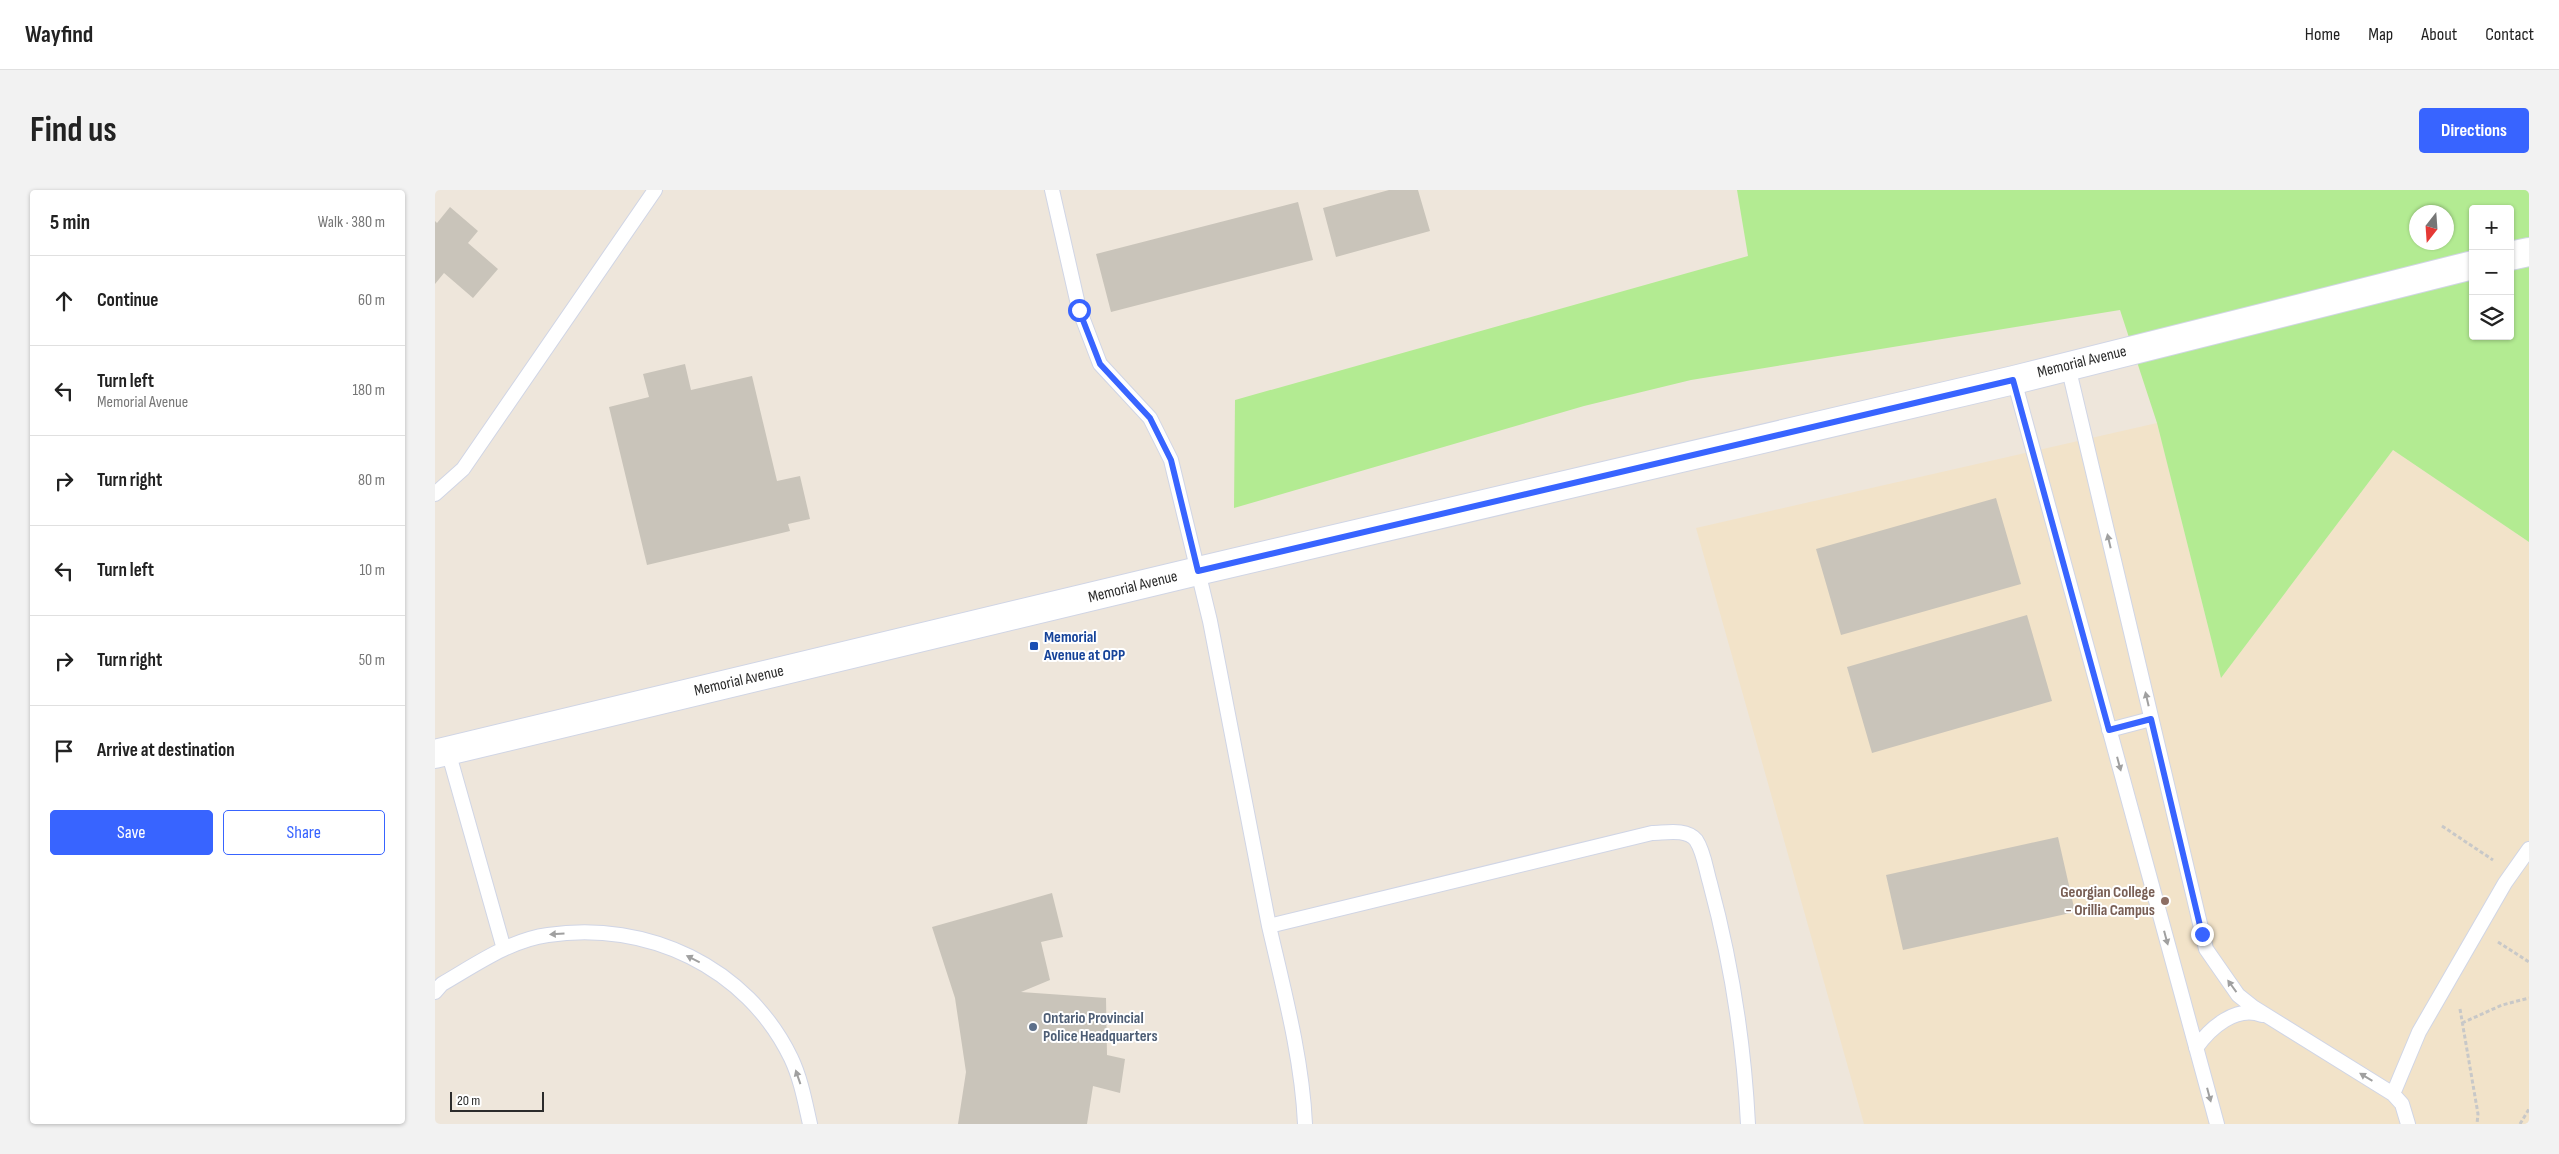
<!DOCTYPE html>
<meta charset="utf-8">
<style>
:root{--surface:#fff;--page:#f2f2f2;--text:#222;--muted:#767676;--line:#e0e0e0;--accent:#3864ff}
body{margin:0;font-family:"Sofia Sans Condensed",sans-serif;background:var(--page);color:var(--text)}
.controls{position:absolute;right:15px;top:15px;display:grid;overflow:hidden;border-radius:5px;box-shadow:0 1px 4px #0004}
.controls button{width:45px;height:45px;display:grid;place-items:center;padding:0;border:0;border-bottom:1px solid var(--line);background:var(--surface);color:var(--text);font:25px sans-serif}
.compass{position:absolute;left:1974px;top:15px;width:45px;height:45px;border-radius:50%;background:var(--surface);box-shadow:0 1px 4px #0004;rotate:197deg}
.scale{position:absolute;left:15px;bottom:12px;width:94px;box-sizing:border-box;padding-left:5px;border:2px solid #2b2b2b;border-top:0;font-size:14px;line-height:18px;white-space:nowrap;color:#2b2b2b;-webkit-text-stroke:4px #fff;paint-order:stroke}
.stop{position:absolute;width:15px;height:15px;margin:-11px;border:4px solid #3864ff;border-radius:50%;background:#fff}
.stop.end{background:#3864ff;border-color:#fff;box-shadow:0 1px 5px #0008}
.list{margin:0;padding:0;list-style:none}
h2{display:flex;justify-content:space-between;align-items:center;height:65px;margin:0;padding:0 20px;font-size:21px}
h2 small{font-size:16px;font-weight:400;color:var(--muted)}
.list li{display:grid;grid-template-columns:32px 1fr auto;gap:15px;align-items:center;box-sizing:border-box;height:90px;padding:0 20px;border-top:1px solid var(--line)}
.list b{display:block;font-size:19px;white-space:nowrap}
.list p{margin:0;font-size:16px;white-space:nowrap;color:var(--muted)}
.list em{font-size:16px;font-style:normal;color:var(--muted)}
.actions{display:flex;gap:10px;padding:15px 20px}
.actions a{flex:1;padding:11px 0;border:1px solid var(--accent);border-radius:5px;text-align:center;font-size:18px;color:var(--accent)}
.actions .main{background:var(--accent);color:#fff}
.icon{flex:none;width:28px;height:28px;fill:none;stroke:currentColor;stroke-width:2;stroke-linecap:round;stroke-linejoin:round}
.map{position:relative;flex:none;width:2094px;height:934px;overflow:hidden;border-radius:5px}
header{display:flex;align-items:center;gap:30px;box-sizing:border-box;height:70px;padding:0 25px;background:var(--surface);border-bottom:1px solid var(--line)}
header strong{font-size:24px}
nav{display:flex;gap:28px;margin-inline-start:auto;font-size:18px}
.intro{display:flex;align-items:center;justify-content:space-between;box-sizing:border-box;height:120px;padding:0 30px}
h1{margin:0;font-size:35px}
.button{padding:12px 22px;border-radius:5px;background:var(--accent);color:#fff;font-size:18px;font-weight:700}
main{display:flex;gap:30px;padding:0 30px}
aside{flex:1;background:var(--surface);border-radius:5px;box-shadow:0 1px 4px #0004}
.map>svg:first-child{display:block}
.education{fill:#f2e3c9}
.green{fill:#b3eb92;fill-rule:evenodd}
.building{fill:#c9c4ba}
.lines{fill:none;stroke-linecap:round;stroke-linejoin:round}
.service-casing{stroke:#d0d5e5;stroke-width:16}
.secondary-casing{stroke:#d0d5e5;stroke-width:30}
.path{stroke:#c8c8c8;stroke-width:3;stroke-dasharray:4 2.5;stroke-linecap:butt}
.service{stroke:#fff;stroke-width:14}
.secondary{stroke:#fff;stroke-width:28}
.oneway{fill:#a0a0a0}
.route{stroke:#3864ff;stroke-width:6}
.transit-dot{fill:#1a4fb4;stroke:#fff;stroke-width:2}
.education-dot{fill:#8d6e63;stroke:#fff;stroke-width:2}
.service-dot{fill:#5c6f8a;stroke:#fff;stroke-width:2}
.labels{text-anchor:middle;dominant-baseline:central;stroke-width:4;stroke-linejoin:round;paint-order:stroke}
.street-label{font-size:16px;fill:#2b2b2b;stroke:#fff}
.transit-label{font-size:16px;font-weight:bold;fill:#164399;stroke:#fff;text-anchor:start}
.education-label{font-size:16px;font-weight:bold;fill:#785e54;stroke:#fff;text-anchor:end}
.service-label{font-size:16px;font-weight:bold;fill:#4e5e75;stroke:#fff;text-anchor:start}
</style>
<header>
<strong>Wayfind</strong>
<nav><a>Home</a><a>Map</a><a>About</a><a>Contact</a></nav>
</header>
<div class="intro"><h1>Find us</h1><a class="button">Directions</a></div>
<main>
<aside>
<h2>5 min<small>Walk · 380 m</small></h2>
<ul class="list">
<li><svg class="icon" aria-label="ahead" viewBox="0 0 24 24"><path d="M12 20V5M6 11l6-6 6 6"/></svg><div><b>Continue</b></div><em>60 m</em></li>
<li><svg class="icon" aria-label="left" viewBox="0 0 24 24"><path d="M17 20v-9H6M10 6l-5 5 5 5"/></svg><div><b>Turn left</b><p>Memorial Avenue</p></div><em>180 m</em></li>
<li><svg class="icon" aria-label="right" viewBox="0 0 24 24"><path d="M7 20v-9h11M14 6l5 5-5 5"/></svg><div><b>Turn right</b></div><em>80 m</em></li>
<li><svg class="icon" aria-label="left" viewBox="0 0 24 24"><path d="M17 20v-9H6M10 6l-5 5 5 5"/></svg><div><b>Turn left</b></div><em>10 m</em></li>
<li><svg class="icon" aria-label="right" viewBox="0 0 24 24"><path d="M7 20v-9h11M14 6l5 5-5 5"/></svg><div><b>Turn right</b></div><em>50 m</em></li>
<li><svg class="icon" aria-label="arrive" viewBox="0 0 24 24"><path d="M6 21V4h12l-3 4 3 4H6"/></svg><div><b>Arrive at destination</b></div></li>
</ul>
<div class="actions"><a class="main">Save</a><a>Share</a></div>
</aside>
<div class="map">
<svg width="2094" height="934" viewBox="0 0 2094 934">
<rect width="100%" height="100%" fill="#eee6db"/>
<!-- education -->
<path class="education" d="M 1722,233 L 1786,488 L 1958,260 L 2094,352 L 2094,934 L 1429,934 L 1261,338 Z"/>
<!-- green -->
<path class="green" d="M 1302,0 L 2094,0 L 2094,352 L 1958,260 L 1786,488 L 1722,233 L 1685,120 L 1256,190 L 1149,216 L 799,318 L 800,210 L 1313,66 ZM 2038,19 L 2075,19 L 2075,146 L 2038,146 ZM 1982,22 L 2012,22 L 2012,52 L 1982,52 Z"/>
<!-- building -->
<path class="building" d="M 954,0 L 983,0 L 995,41 L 901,67 L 888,18 Z
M 863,12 L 878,70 L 676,122 L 661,64 Z
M 15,17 L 43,41 L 33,53 L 63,79 L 38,108 L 9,83 L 0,94 L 0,31 L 2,33 Z
M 250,174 L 256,200 L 317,186 L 342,291 L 365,286 L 375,329 L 353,334 L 355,341 L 212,375 L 174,217 L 214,207 L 208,184 Z
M 1561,308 L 1586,394 L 1406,445 L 1381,359 Z
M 1592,425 L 1617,511 L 1437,563 L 1412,477 Z
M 1623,647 L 1640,722 L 1468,760 L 1451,685 Z
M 617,703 L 628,747 L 606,752 L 615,790 L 586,802 L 671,808 L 672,865 L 690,869 L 685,903 L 658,896 L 652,934 L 523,934 L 531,882 L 520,808 L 497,737 Z"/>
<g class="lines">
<defs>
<path id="service" d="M 617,0 L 644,119 L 665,174 L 715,228 L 736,270 L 775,431 L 834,736 L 1217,643 C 1230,643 1251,638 1261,650 C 1269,662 1271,680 1275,693 C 1296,771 1309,854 1313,934
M 1633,176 L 1771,759 L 1803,805 L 1818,817 L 1958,904 L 1967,914 L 1973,934
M 1579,190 L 1782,934
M 0,304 L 28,279 L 220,0
M 1674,540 L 1716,529
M 13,561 L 69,759
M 834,736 C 849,801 867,868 870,934
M 0,802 L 7,794 C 40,775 75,750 113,745 C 212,730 312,777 356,868 C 366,889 370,912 375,934
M 1761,858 C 1775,838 1801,815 1827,825
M 1958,904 L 1984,842 L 2070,693 L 2094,659"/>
<path id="secondary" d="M 2075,66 L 2094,62
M 0,564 L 763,381 L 1579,190 L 2038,75"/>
</defs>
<!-- service casing -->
<use href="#service" class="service-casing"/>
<!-- secondary casing -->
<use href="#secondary" class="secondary-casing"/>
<!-- path -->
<path class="path" d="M 2007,636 L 2058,670
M 2063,752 L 2094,772
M 2025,819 L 2043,924 L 2042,934
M 2027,833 L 2067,815 L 2094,808
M 2085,934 L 2094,919"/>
<!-- service -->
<use href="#service" class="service"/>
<!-- secondary -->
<use href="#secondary" class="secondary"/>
</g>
<!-- one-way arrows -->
<defs><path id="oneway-solid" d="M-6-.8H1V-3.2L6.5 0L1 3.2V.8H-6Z" transform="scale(1.25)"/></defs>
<g class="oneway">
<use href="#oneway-solid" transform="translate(1674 351) rotate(-103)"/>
<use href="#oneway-solid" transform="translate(1712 509) rotate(-103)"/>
<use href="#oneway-solid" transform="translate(1684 574) rotate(75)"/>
<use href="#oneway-solid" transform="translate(122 744) rotate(177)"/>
<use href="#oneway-solid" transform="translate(1731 748) rotate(75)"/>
<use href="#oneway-solid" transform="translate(258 769) rotate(-153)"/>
<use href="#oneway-solid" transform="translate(1797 796) rotate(-126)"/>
<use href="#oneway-solid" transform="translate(363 887) rotate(-109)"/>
<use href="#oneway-solid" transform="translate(1931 887) rotate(-149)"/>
<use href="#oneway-solid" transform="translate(1774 905) rotate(75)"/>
</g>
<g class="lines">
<!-- route -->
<path class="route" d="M 644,120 L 665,174 L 715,228 L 736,270 L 763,381 L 1578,190 L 1674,540 L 1716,529 L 1767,744"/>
</g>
<!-- markers -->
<rect class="transit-dot" x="594" y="451" width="10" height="10" rx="2.5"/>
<circle class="education-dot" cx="1730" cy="711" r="5"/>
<circle class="service-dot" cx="598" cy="837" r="5"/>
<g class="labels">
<!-- street labels -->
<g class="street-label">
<text transform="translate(1647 172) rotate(-14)">Memorial Avenue</text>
<text transform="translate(698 397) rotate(-14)">Memorial Avenue</text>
<text transform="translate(304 491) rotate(-13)">Memorial Avenue</text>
</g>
<!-- transit labels -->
<g class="transit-label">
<text x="609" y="447">Memorial<tspan x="609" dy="18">Avenue at OPP</tspan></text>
</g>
<!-- education labels -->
<g class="education-label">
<text x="1720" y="702">Georgian College<tspan x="1720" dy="18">- Orillia Campus</tspan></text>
</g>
<!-- service labels -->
<g class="service-label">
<text x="608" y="828">Ontario Provincial<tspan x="608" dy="18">Police Headquarters</tspan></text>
</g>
</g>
</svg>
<div class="controls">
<button>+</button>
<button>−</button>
<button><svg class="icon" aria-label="layers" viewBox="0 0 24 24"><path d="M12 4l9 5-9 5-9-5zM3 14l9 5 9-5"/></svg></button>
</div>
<svg class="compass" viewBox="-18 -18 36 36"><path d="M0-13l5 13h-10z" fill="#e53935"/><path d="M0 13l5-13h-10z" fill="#767676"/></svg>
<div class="scale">20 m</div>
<div class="stop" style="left:644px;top:120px"></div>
<div class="stop end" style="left:1767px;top:744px"></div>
</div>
</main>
